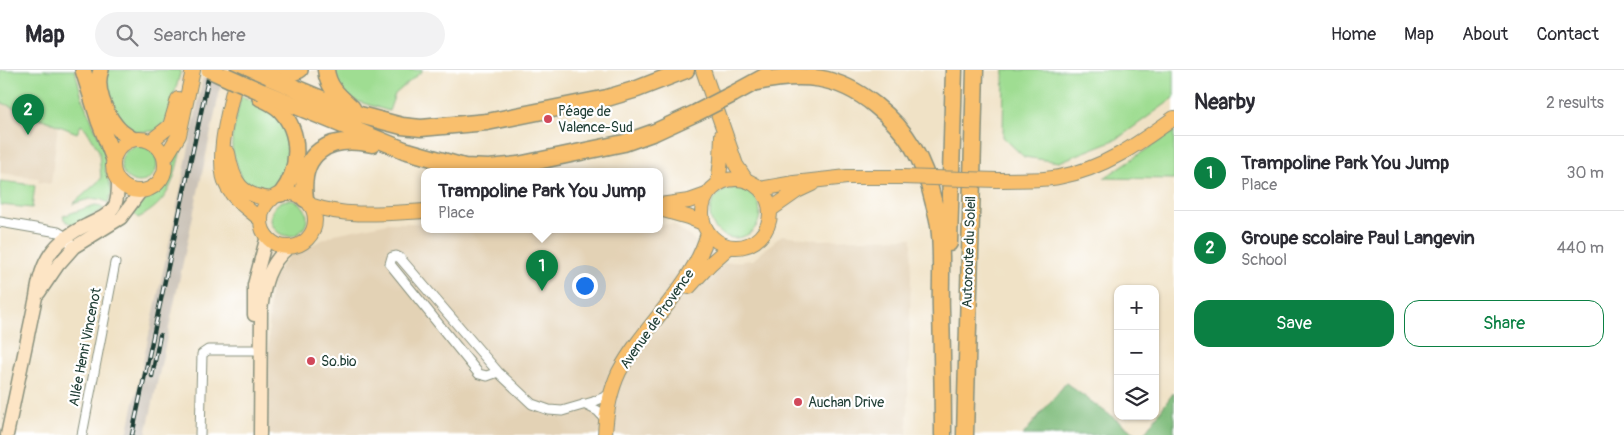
<!DOCTYPE html>
<meta charset="utf-8">
<style>
:root{--surface:#fff;--page:#f2f2f3;--text:#2b2b33;--muted:#7c7c81;--line:#e1e1e2;--accent:#0b8043}
body{margin:0;font-family:Pangolin,sans-serif;background:var(--page);color:var(--text)}
.controls{position:absolute;right:15px;bottom:15px;display:grid;overflow:hidden;border-radius:10px;box-shadow:0 1px 4px #0004}
.controls button{width:45px;height:45px;display:grid;place-items:center;padding:0;border:0;border-bottom:1px solid var(--line);background:var(--surface);color:var(--text);font:25px sans-serif}
.you{position:absolute;left:584px;top:215px;width:18px;height:18px;margin:-12px;border:4px solid #fff;border-radius:50%;background:#1a73e8;box-shadow:0 0 0 8px #1a73e833}
.badge{display:grid;place-items:center;width:32px;height:32px;border-radius:50%;background:var(--accent);color:#fff;font-size:16px;font-weight:700}
.pin{position:absolute;translate:-50% -41px;filter:drop-shadow(0 1px 2px #0008)}
.pin::after{content:'';position:absolute;top:26px;width:18px;height:15px;background:inherit;clip-path:polygon(0 0,100% 0,50% 100%)}
.popup{position:absolute;left:421px;top:98px;width:242px;height:65px;box-sizing:border-box;display:grid;place-content:center;border-radius:10px;background:var(--surface);filter:drop-shadow(0 1px 4px #0005);font-size:16px;white-space:nowrap;color:var(--muted)}
.popup b{font-size:19px;color:var(--text)}
.popup::after{content:'';position:absolute;left:50%;top:100%;margin-left:-10px;border:10px solid transparent;border-top-color:var(--surface)}
.list{margin:0;padding:0;list-style:none}
h2{display:flex;justify-content:space-between;align-items:center;height:65px;margin:0;padding:0 20px;font-size:21px}
h2 small{font-size:16px;font-weight:400;color:var(--muted)}
.list li{display:grid;grid-template-columns:32px 1fr auto;gap:15px;align-items:center;box-sizing:border-box;height:75px;padding:0 20px;border-top:1px solid var(--line)}
.list b{display:block;font-size:19px;white-space:nowrap}
.list p{margin:0;font-size:16px;white-space:nowrap;color:var(--muted)}
.list em{font-size:16px;font-style:normal;color:var(--muted)}
.actions{display:flex;gap:10px;padding:15px 20px}
.actions a{flex:1;padding:11px 0;border:1px solid var(--accent);border-radius:15px;text-align:center;font-size:18px;color:var(--accent)}
.actions .main{background:var(--accent);color:#fff}
.icon{flex:none;width:28px;height:28px;fill:none;stroke:currentColor;stroke-width:2;stroke-linecap:round;stroke-linejoin:round}
.map{position:relative;flex:none;width:1174px;height:365px;overflow:hidden}
header{display:flex;align-items:center;gap:30px;box-sizing:border-box;height:70px;padding:0 25px;background:var(--surface);border-bottom:1px solid var(--line)}
header strong{font-size:24px}
nav{display:flex;gap:28px;margin-inline-start:auto;font-size:18px}
.search{width:350px;height:45px;background:var(--page);display:flex;align-items:center;gap:12px;box-sizing:border-box;padding:0 18px;border-radius:28px;color:var(--muted);font-size:19px}
main{display:flex}
aside{flex:1;background:var(--surface)}
.map>svg:first-child{display:block}
.built{fill:#e3d2b5}
.industrial{fill:#cbc3b8}
.green{fill:#9fdd92;stroke:#5f8d63}
.forest{fill:#7fbc7c;stroke:#4f7c58}
.lines{fill:none;stroke-linecap:round;stroke-linejoin:round}
.minor-casing{stroke:#88907d;stroke-width:11}
.secondary-casing{stroke:#88907d;stroke-width:15}
.primary-casing{stroke:#88907d;stroke-width:16}
.trunk-casing{stroke:#88907d;stroke-width:18}
.motorway-casing{stroke:#88907d;stroke-width:19}
.minor{stroke:#fff;stroke-width:9}
.secondary{stroke:#fde5c5;stroke-width:12}
.primary{stroke:#f9bf6d;stroke-width:14}
.trunk{stroke:#f9bf6d;stroke-width:15}
.motorway{stroke:#f9bf6d;stroke-width:16}
.rail-casing{stroke:#1f3d34;stroke-width:4.5}
.rail{stroke:#fff;stroke-width:2.5;stroke-dasharray:8;stroke-linecap:butt}
.primary-bridge-casing{stroke:#88907d;stroke-width:16;stroke-linecap:butt}
.trunk-bridge-casing{stroke:#88907d;stroke-width:18;stroke-linecap:butt}
.motorway-bridge-casing{stroke:#88907d;stroke-width:19;stroke-linecap:butt}
.primary-bridge{stroke:#f9bf6d;stroke-width:14}
.trunk-bridge{stroke:#f9bf6d;stroke-width:15}
.motorway-bridge{stroke:#f9bf6d;stroke-width:16}
.poi-dot{fill:#d1495b;stroke:#fff;stroke-width:2}
.labels{text-anchor:middle;dominant-baseline:central;stroke-width:4.5;stroke-linejoin:round;paint-order:stroke}
.poi-label{font-size:14px;fill:#1f3d34;stroke:#fff;text-anchor:start}
.street-label{font-size:14px;fill:#1f3d34;stroke:#fff}
</style>
<header>
<strong>Map</strong>
<div class="search"><svg class="icon" aria-label="search" viewBox="0 0 24 24"><circle cx="10" cy="10" r="6"/><path d="M15 15l6 6"/></svg>Search here</div>
<nav><a>Home</a><a>Map</a><a>About</a><a>Contact</a></nav>
</header>
<main>
<div class="map">
<svg width="1174" height="365" viewBox="0 0 1174 365">
<rect width="100%" height="100%" fill="#fff"/>
<filter id="ink" filterUnits="userSpaceOnUse"><feTurbulence type="fractalNoise" baseFrequency=".02" numOctaves="2"/><feDisplacementMap in="SourceGraphic" scale="10" xChannelSelector="R" yChannelSelector="G"/><feConvolveMatrix kernelMatrix="1 2 1 2 8 2 1 2 1" color-interpolation-filters="sRGB"/></filter>
<filter id="wash" filterUnits="userSpaceOnUse"><feTurbulence type="fractalNoise" baseFrequency=".0096" numOctaves="4" result="noise"/><feDisplacementMap in="SourceGraphic" scale="20" xChannelSelector="R" yChannelSelector="G"/><feGaussianBlur stdDeviation="1.12" result="paint"/><feColorMatrix in="noise" values="0 0 0 0 0 0 0 0 0 0 0 0 0 0 0 0 0 1.4 0 .05"/><feComposite in="paint" operator="in"/></filter>
<g filter="url(#wash)">
<rect width="100%" height="100%" fill="#f0e2c6"/>
<!-- built -->
<path class="built" d="M 0,32 L 58,55 L 51,114 L 38,112 L 39,108 L 0,103 Z
M 388,153 L 424,153 L 424,160 L 660,160 L 660,154 L 673,154 L 724,193 L 753,190 L 782,165 L 820,170 L 912,168 L 907,365 L 266,365 L 270,223 L 274,205 L 290,185 L 335,164 Z"/>
<!-- industrial -->
<path class="industrial" d="M 203,8 L 221,15 L 146,365 L 127,365 L 173,156 Z"/>
<!-- green -->
<path class="green" d="M 0,0 L 75,0 L 83,31 L 105,80 L 105,99 L 112,121 L 108,133 C 96,125 86,130 73,134 L 101,109 L 99,81 L 86,59 L 81,55 L 77,63 L 0,32 Z
M 108,0 L 181,0 L 167,51 L 155,61 C 148,61 138,63 132,60 C 113,52 99,18 108,0 Z
M 331,0 L 423,0 L 395,24 L 389,41 L 356,31 L 342,23 Z
M 1004,0 L 1174,0 L 1174,28 L 1117,69 L 1059,92 L 1024,87 L 1003,67 Z
M 241,26 L 270,38 L 290,67 L 290,92 L 279,118 C 261,127 258,122 243,113 L 232,80 L 232,67 Z
M 1174,61 L 1174,109 L 1104,108 Z
M121 94a18 18 0 1 1 36 0a18 18 0 1 1-36 0Z
M 179,77 L 181,78 C 174,110 170,132 138,148 L 133,143 C 136,139 138,134 143,130 C 150,124 160,124 166,115 C 174,103 172,90 179,77 Z
M 0,111 L 35,115 L 32,138 L 0,135 Z
M710 143a25 25 0 1 1 50 0a25 25 0 1 1-50 0Z
M271 148a18 18 0 1 1 36 0a18 18 0 1 1-36 0Z
M 95,135 L 101,136 L 104,139 L 76,154 C 69,154 65,152 63,146 Z"/>
<!-- forest -->
<path class="forest" d="M 1066,313 L 1137,365 L 1023,365 Z
M 1174,322 L 1174,365 L 1143,365 Z"/>
</g>
<g filter="url(#ink)">
<g class="lines">
<defs>
<path id="minor" d="M 0,152 L 58,162 L 63,165 L 74,177
M 498,302 L 487,306 L 479,304 L 390,194 L 392,187 L 396,186 L 400,188 L 498,302 L 532,334 L 549,340 L 562,341 L 593,332 L 611,324
M 584,334 L 598,341 L 606,350
M 82,365 L 115,193
M 200,365 L 202,284 L 208,280 L 255,280"/>
<path id="secondary" d="M 39,223 L 58,195 L 74,177 L 121,148 L 141,121
M 254,245 L 254,215 L 267,166
M 7,365 L 36,227 C 41,190 53,171 87,155 C 97,150 110,145 115,135 C 118,128 118,119 118,112
M 260,365 L 261,241 C 264,215 268,194 289,177"/>
<path id="primary" d="M 238,0 C 232,29 212,92 228,118 C 236,132 250,140 261,150
M 703,0 L 736,95 L 746,110
M113 95a26 26 0 1 1 52 0a26 26 0 1 1-52 0Z
M 151,71 L 170,56 L 178,29
M 228,83 C 233,113 241,126 272,129
M 165,88 L 179,65 L 193,0
M702 143a34 34 0 1 1 68 0a34 34 0 1 1-68 0Z
M 997,110 C 1018,109 1039,111 1059,107 C 1103,99 1138,74 1174,48
M 718,114 L 721,90 L 722,65
M 760,119 L 794,113 L 847,107 L 902,107
M261 150a27 27 0 1 1 54 0a27 27 0 1 1-54 0Z
M 310,135 C 347,148 386,143 424,141
M 660,135 L 689,131 L 706,125
M 660,139 L 688,147 L 703,153
M 770,140 L 797,121 L 812,114
M 689,217 L 710,194 L 729,177
M 605,365 C 606,344 610,321 619,302 C 645,253 693,217 708,163"/>
<path id="trunk" d="M 83,0 L 99,51 L 113,87
M 101,0 C 94,17 105,43 116,56 C 120,62 126,65 132,69
M 269,0 L 290,4 L 300,0
M 260,28 C 267,31 275,35 280,40 C 302,63 300,100 281,124"/>
<path id="motorway" d="M 252,0 L 360,45 L 402,56 L 421,58 L 487,52 L 607,28 L 637,19 L 686,0
M 326,0 C 328,18 340,27 352,38
M 757,12 C 802,2 838,5 875,35 C 908,61 924,90 933,130 C 935,138 938,147 939,156 C 943,182 940,213 941,240 C 942,281 943,323 943,365
M 262,22 L 404,80 L 464,97 L 489,98 L 518,95 L 624,73 L 655,62 L 696,43
M 733,24 L 766,6
M 305,129 C 299,82 329,65 372,74
M 949,173 L 954,0
M 965,365 L 975,0"/>
</defs>
<!-- minor casing -->
<use href="#minor" class="minor-casing"/>
<!-- secondary casing -->
<use href="#secondary" class="secondary-casing"/>
<!-- primary casing -->
<use href="#primary" class="primary-casing"/>
<!-- trunk casing -->
<use href="#trunk" class="trunk-casing"/>
<!-- motorway casing -->
<use href="#motorway" class="motorway-casing"/>
<!-- minor -->
<use href="#minor" class="minor"/>
<!-- secondary -->
<use href="#secondary" class="secondary"/>
<!-- primary -->
<use href="#primary" class="primary"/>
<!-- trunk -->
<use href="#trunk" class="trunk"/>
<!-- motorway -->
<use href="#motorway" class="motorway"/>
<defs>
<path id="rail" d="M 152,306 L 160,265
M 132,365 L 210,0"/>
</defs>
<!-- rail casing -->
<use href="#rail" class="rail-casing"/>
<!-- rail -->
<use href="#rail" class="rail"/>
<defs>
<path id="primary-bridge" d="M 902,107 L 997,110"/>
<path id="trunk-bridge" d="M 209,0 L 235,12"/>
<path id="motorway-bridge" d="M 226,6 L 262,22
M 696,43 L 733,24"/>
</defs>
<!-- primary-bridge casing -->
<use href="#primary-bridge" class="primary-bridge-casing"/>
<!-- trunk-bridge casing -->
<use href="#trunk-bridge" class="trunk-bridge-casing"/>
<!-- motorway-bridge casing -->
<use href="#motorway-bridge" class="motorway-bridge-casing"/>
<!-- primary-bridge -->
<use href="#primary-bridge" class="primary-bridge"/>
<!-- trunk-bridge -->
<use href="#trunk-bridge" class="trunk-bridge"/>
<!-- motorway-bridge -->
<use href="#motorway-bridge" class="motorway-bridge"/>
</g>
</g>
<!-- markers -->
<g class="poi-dot">
<circle cx="548" cy="49" r="5"/>
<circle cx="311" cy="291" r="5"/>
<circle cx="798" cy="332" r="5"/>
</g>
<g class="labels">
<!-- poi labels -->
<g class="poi-label">
<text x="558" y="41">Péage de<tspan x="558" dy="16">Valence-Sud</tspan></text>
<text x="321" y="291">So.bio</text>
<text x="808" y="332">Auchan Drive</text>
</g>
<!-- street labels -->
<g class="street-label">
<text transform="translate(969 182) rotate(-88)">Autoroute du Soleil</text>
<text transform="translate(657 249) rotate(-55)">Avenue de Provence</text>
<text transform="translate(85 277) rotate(-79)">Allée Henri Vincenot</text>
</g>
</g>
</svg>
<div class="controls">
<button>+</button>
<button>−</button>
<button><svg class="icon" aria-label="layers" viewBox="0 0 24 24"><path d="M12 4l9 5-9 5-9-5zM3 14l9 5 9-5"/></svg></button>
</div>
<div class="you"></div>
<div class="pin badge" style="left:542px;top:221px">1</div>
<div class="popup"><b>Trampoline Park You Jump</b>Place</div>
<div class="pin badge" style="left:28px;top:65px">2</div>
</div>
<aside>
<h2>Nearby<small>2 results</small></h2>
<ul class="list">
<li><span class="badge">1</span><div><b>Trampoline Park You Jump</b><p>Place</p></div><em>30 m</em></li>
<li><span class="badge">2</span><div><b>Groupe scolaire Paul Langevin</b><p>School</p></div><em>440 m</em></li>
</ul>
<div class="actions"><a class="main">Save</a><a>Share</a></div>
</aside>
</main>
